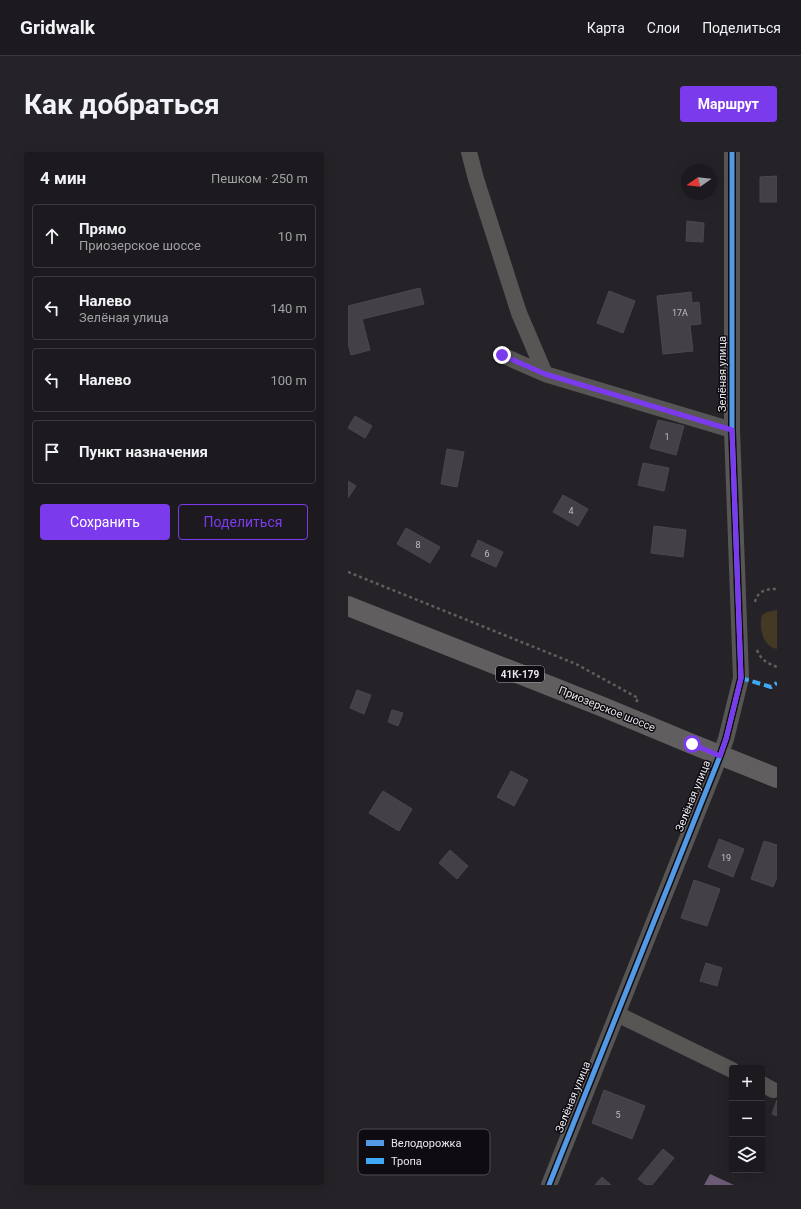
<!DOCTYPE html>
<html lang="ru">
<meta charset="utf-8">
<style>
:root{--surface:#1c1a1e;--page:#252327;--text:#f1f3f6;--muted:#a0a1a4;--line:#3a383c;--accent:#7c3aed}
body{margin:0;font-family:Roboto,sans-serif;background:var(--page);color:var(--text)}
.controls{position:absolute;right:12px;bottom:12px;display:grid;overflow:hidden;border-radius:4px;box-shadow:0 4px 16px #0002}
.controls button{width:36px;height:36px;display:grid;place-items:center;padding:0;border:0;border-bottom:1px solid var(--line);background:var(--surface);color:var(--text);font:20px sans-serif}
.compass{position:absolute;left:333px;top:12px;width:36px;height:36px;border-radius:50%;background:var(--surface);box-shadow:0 4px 16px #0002;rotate:256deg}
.stop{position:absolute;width:12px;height:12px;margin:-9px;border:3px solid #7c3aed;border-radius:50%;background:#fff}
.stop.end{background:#7c3aed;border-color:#fff;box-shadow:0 1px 4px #0008}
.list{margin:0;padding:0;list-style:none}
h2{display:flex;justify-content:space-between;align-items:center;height:52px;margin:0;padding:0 16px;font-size:17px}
h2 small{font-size:13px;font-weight:400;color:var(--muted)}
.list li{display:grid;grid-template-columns:26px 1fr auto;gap:12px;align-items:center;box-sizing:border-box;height:64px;margin:0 8px 8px;padding:0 8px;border:1px solid var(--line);border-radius:4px}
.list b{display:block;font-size:15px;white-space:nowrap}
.list p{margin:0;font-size:13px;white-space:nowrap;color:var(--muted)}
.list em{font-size:13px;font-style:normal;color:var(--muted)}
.actions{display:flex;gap:8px;padding:12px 16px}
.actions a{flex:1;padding:9px 0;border:1px solid var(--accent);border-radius:4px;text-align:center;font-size:14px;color:var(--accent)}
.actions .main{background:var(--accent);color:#fff}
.icon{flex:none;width:22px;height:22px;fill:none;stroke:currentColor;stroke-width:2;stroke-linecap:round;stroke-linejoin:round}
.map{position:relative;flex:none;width:429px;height:1033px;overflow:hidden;border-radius:4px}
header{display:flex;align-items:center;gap:24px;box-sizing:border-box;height:56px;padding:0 20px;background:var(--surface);border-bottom:1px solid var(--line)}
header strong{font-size:19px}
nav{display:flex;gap:22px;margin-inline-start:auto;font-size:14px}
.intro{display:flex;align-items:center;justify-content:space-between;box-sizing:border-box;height:96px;padding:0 24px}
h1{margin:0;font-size:28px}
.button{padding:10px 18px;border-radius:4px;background:var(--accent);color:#fff;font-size:14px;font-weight:700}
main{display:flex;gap:24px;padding:0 24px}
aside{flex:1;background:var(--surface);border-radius:4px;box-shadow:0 4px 16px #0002}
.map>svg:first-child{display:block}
.green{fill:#433924}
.water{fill:#6b5b77}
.building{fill:#444047;stroke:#4b484d}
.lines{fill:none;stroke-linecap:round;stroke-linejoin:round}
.path{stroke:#605e5f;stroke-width:2.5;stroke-dasharray:3 3;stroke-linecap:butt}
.minor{stroke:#575655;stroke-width:16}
.major{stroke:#605e5e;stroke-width:20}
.quiet{stroke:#3fa9f5;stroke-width:4;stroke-dasharray:8 4;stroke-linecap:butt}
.cycleway-casing{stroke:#0e0c10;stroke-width:8}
.cycleway{stroke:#5399e6;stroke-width:5}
.route{stroke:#7c3aed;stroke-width:5}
.labels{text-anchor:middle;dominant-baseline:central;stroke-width:3;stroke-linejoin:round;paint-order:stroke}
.number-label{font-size:9px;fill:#c0bcc3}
.shield{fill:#0e0c10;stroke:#a7a5aa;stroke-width:1}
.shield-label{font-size:10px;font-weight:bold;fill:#e9e6ec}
.street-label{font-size:11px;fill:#e9e6ec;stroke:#0e0c10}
.key{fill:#0e0c10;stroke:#504d52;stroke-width:1}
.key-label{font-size:11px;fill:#e9e6ec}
</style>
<header>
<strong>Gridwalk</strong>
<nav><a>Карта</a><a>Слои</a><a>Поделиться</a></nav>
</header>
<div class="intro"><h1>Как добраться</h1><a class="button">Маршрут</a></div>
<main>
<aside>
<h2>4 мин<small>Пешком · 250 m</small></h2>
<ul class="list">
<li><svg class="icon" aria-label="ahead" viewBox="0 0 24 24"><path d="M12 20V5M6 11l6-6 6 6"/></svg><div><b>Прямо</b><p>Приозерское шоссе</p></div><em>10 m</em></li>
<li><svg class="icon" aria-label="left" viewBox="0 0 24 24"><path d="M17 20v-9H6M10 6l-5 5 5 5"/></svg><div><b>Налево</b><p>Зелёная улица</p></div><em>140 m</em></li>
<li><svg class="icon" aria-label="left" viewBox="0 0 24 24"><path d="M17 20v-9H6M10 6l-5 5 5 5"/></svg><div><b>Налево</b></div><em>100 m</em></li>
<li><svg class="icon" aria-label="arrive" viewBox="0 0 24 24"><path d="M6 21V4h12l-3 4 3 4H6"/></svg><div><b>Пункт назначения</b></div></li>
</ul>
<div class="actions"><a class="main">Сохранить</a><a>Поделиться</a></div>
</aside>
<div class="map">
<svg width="429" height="1033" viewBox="0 0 429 1033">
<rect width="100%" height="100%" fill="#262328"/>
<!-- green -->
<path class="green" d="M 429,458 L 429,497 C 414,494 411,476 414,463 L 419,460 Z"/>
<!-- water -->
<path class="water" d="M 362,1022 L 386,1033 L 356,1033 Z"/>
<!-- building -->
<path class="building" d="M 429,24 L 429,50 L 412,50 L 412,25 Z
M 339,69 L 356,71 L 355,90 L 338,89 Z
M 72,136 L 76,152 L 14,167 L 22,198 L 3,203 L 0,191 L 0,154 Z
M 261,139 L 287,149 L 275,181 L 249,171 Z
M 343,140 L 344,151 L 351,150 L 353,172 L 342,173 L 345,199 L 315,202 L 309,144 Z
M 7,264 L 24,274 L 17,286 L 0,276 Z
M 310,268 L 336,274 L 328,303 L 302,296 Z
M 99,297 L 116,300 L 109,335 L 93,332 Z
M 295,311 L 321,316 L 316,339 L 290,333 Z
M 0,329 L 8,334 L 0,346 Z
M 215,343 L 240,357 L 230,374 L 205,360 Z
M 306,374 L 338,378 L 335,405 L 303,401 Z
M 58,376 L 92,395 L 82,411 L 49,392 Z
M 130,388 L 155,400 L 148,415 L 123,404 Z
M 9,538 L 23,543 L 16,562 L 2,556 Z
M 44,558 L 55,561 L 50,574 L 40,570 Z
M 163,619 L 180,628 L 166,654 L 149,645 Z
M 35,639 L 64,657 L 51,679 L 21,661 Z
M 371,687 L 396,697 L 385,725 L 360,715 Z
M 416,689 L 429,693 L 429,725 L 425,735 L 403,727 Z
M 102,698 L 120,714 L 109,727 L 91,711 Z
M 346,728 L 372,737 L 359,774 L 333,766 Z
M 358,811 L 374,816 L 369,834 L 352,829 Z
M 256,938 L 297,954 L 284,987 L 244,971 Z
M 429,948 L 429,964 L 424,962 Z
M 315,997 L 326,1006 L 304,1033 L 298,1033 L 290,1027 Z
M 254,1025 L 263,1033 L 247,1033 Z"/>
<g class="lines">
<!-- path -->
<path class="path" d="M 0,420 L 228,512 L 290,546 L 288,551
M 407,450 C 410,438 419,437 429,437
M 409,498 C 413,508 419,511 429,515"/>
<!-- minor -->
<path class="minor" d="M 121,0 L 128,27 L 171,161 L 197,222 L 384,278
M 154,203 L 197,222
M 269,862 L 384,918
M 414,932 L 425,938
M 201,1033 L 372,604 L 378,587 L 393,526 L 384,278 L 384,0"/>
<!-- major -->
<path class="major" d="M 0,454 L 255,555 L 344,592 L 429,626"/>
<!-- quiet -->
<path class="quiet" d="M 393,526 L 423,535 L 429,531"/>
<defs>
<path id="cycleway" d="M 201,1033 L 372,604 L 378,587 L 393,526 L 384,278 L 384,0"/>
</defs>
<!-- cycleway casing -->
<use href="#cycleway" class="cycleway-casing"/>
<!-- cycleway -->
<use href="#cycleway" class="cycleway"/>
</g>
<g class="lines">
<!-- route -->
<path class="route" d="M 154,203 L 197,222 L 384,278 L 393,526 L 378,587 L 372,604 L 344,592"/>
</g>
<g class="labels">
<!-- number labels -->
<g class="number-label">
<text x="332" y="161">17А</text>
<text x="319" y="285">1</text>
<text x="223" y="359">4</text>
<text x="70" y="393">8</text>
<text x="139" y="402">6</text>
<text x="378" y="706">19</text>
<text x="270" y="963">5</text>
</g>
<!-- shield labels -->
<rect class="shield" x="148" y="514" width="48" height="16" rx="3"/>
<g class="shield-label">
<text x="172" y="522">41К-179</text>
</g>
<!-- street labels -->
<g class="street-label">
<text transform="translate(374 222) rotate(-90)">Зелёная улица</text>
<text transform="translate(259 557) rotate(22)">Приозерское шоссе</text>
<text transform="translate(345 644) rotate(-68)">Зелёная улица</text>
<text transform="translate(225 945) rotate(-68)">Зелёная улица</text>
</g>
</g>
<!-- legend -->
<rect x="10" y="977" width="132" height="46" rx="6" class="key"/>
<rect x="18" y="988" width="18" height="6" fill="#5399e6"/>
<rect x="18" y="1006" width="18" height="6" fill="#3fa9f5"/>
<g class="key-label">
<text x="43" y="995">Велодорожка</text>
<text x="43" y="1013">Тропа</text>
</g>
</svg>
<div class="controls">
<button>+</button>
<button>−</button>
<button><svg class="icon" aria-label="layers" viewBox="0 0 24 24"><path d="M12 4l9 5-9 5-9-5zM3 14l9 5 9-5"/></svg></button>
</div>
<svg class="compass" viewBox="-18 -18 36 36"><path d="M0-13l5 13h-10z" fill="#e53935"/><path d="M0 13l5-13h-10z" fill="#a0a1a4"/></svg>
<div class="stop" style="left:344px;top:592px"></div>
<div class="stop end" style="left:154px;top:203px"></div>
</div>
</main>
